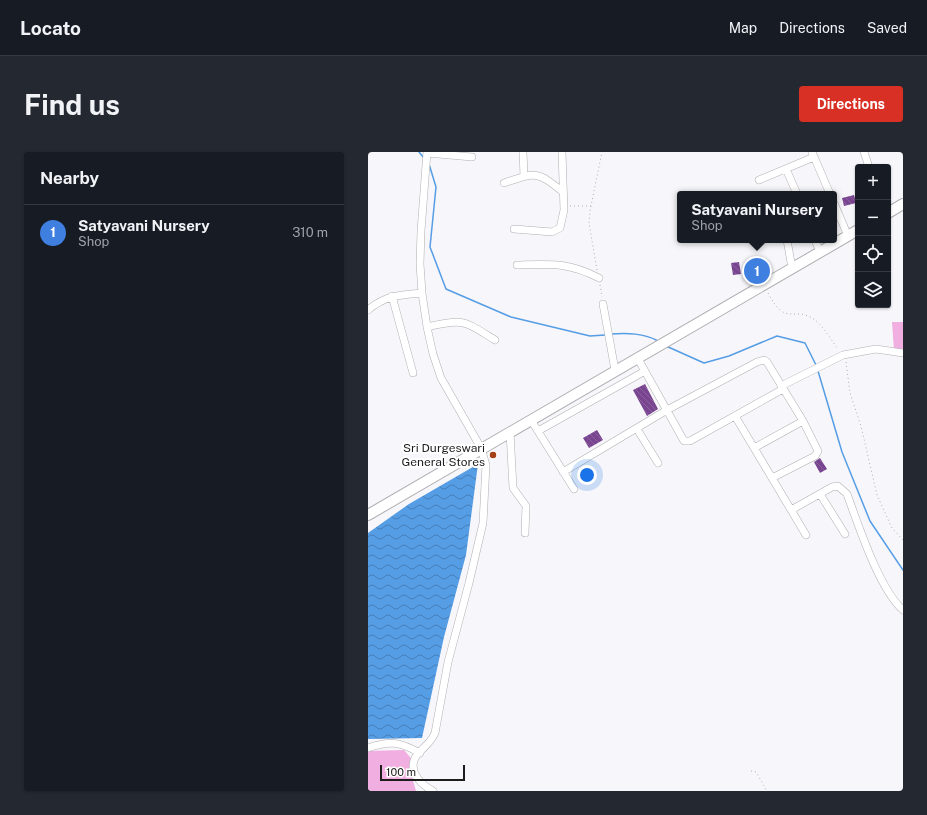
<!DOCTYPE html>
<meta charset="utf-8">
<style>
:root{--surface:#171b24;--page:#242831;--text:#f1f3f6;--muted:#9ea1a6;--line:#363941;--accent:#d93025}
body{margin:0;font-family:"Public Sans",sans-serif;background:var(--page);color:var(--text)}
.controls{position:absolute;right:12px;top:12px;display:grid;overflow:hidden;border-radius:4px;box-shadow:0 1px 3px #0004}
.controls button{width:36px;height:36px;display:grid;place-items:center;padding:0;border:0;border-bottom:1px solid var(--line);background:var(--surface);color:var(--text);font:20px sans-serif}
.scale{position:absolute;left:12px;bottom:10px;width:85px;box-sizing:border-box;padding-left:4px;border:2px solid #1d1d1e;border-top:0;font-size:11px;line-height:14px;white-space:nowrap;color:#1d1d1e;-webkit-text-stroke:3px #fff;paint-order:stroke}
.you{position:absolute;left:219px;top:323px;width:14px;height:14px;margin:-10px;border:3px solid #fff;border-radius:50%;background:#1a73e8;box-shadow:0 0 0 6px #1a73e833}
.badge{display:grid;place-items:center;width:26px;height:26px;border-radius:50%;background:var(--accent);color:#fff;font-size:13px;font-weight:700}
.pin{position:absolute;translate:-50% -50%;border:2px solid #fff;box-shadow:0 1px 4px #0006}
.popup{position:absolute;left:309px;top:39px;width:160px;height:52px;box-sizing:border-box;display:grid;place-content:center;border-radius:4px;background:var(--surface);filter:drop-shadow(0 1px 3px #0005);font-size:13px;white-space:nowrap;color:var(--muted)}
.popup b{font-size:15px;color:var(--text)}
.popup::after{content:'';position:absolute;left:50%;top:100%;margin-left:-8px;border:8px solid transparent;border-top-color:var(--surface)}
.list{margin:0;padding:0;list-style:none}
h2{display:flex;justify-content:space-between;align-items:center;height:52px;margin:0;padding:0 16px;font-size:17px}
h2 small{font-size:13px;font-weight:400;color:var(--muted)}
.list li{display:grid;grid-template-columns:26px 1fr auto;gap:12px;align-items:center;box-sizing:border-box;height:56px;padding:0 16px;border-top:1px solid var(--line)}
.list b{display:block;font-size:15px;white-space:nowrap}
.list p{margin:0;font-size:13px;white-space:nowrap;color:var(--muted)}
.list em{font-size:13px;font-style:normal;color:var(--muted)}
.icon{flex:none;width:22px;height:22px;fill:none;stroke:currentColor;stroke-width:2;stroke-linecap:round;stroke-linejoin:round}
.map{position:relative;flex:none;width:535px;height:639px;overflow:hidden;border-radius:4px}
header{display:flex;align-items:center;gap:24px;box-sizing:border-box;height:56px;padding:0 20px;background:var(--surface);border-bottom:1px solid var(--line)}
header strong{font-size:19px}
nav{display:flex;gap:22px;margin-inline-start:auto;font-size:14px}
.intro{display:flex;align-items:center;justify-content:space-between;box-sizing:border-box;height:96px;padding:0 24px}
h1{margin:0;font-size:28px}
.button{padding:10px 18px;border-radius:4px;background:var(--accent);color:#fff;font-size:14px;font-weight:700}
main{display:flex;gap:24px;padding:0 24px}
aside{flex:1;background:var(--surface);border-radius:4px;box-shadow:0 1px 3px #0004}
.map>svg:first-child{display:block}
.grass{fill:#f1aee0}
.water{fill:url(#water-waves)}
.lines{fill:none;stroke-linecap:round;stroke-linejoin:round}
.stream{stroke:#559de5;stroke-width:1.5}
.building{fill:url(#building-back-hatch)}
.minor-casing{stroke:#afaeb2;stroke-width:8}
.highway-casing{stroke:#afaeb2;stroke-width:12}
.path{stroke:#afafb2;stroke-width:1;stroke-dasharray:1 3;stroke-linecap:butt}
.minor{stroke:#fff;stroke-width:7}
.highway{stroke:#fff;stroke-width:10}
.poi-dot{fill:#a64017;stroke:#fff;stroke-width:1.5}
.labels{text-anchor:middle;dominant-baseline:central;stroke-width:4;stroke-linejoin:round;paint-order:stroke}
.poi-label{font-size:12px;fill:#1d1d1e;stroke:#fff;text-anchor:end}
</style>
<header>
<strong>Locato</strong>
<nav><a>Map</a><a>Directions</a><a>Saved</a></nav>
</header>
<div class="intro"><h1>Find us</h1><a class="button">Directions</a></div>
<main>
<aside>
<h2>Nearby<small></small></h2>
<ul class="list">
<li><span class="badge" style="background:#3f7fe0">1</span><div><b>Satyavani Nursery</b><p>Shop</p></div><em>310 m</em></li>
</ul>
</aside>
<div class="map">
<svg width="535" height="639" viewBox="0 0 535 639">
<defs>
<pattern id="water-waves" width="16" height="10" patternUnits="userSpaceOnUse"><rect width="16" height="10" fill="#559de5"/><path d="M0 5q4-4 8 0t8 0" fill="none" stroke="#467fb9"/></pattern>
<pattern id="building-back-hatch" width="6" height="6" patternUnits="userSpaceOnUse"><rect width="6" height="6" fill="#794490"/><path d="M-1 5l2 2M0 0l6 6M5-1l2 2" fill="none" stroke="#8a629b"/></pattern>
</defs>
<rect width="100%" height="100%" fill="#f7f6fa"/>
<!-- grass -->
<path class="grass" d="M 524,170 L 535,170 L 535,198 L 526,198 Z
M 36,598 L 47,611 L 44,625 L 48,639 L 0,639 L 0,599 Z"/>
<!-- water -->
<path class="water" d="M 110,312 L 98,403 L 76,485 L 54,586 L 0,587 L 0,381 L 41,352 Z"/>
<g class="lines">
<!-- stream -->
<path class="stream" d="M 51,0 L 56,6
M 61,12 L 68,35 L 62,95 L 78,137 L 143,165 L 222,184 L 237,183
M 243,182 C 259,181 276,181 290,189
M 298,194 L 336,211 L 361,204 L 409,184 L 437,191 L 448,213
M 450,219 L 474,300 L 502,369 L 535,418"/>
</g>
<!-- building -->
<path class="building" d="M 486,43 L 488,51 L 476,54 L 474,46 Z
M 371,110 L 373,122 L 365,123 L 363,111 Z
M 277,232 L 290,257 L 279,264 L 265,238 Z
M 229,278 L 235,288 L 221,296 L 215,286 Z
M 452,306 L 459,317 L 452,321 L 446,310 Z"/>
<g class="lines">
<defs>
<path id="minor" d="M 59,0 L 53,79 L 52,112 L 54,141 L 59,175 L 65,202 L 73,226 L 113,296 L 118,313 L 115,371 L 101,431 L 80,510 L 67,581 C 62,593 52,597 47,606 C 40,621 54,633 65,639
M 155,0 L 156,24
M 444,0 L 462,42
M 496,0 L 501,15
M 59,1 L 104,5
M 418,17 L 429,42
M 391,28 L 446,5
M 136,31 C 168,20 169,19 195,40
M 466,51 L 480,84
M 146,77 L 184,80 L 192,76 L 196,58 L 194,0
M 419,88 L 424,116
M 447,88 L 452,100
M 149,113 C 183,112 200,110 231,126
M 24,144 L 45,221
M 235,152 L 247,218
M 0,158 C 18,143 31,143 54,141
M 59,175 C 96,166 96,169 127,188
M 269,205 L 316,289 L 322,289 L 415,237
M 413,234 L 475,203 L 508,197 L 535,201
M 367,264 L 438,383
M 163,268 L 206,337
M 269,277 L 290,311
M 170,279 L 277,219
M 142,280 L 145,336 L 158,354 L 157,381
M 386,296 L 435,269
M 195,320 L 299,258 L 389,210 L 396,208 L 399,210 L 435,269 L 450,299 L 447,304 L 404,326
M 452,342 L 477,382
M 423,358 L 464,335 L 470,334 L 479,342 C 490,372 511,437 535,458
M 0,596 C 22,588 32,590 52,601"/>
<path id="highway" d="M 520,61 L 535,52
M 0,363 L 490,78"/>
</defs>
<!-- minor casing -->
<use href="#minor" class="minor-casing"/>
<!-- highway casing -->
<use href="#highway" class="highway-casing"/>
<!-- path -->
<path class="path" d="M 202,54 L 223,54
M 229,118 L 221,71 L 222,59 L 234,0
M 232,133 L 234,145
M 400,141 C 419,177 425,152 447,168 C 456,175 463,188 470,197
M 478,210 L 482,241 L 493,274 L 509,343 L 524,376 L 535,388
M 383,619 L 388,620 L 399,639"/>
<!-- minor -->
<use href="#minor" class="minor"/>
<!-- highway -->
<use href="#highway" class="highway"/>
</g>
<!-- markers -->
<circle class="poi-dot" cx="125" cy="303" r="4"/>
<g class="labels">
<!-- poi labels -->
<g class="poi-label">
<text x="117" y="296">Sri Durgeswari<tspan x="117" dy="14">General Stores</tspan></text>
</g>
</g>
</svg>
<div class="controls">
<button>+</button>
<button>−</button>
<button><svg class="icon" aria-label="locate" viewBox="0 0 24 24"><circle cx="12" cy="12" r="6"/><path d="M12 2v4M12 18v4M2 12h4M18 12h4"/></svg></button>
<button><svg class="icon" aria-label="layers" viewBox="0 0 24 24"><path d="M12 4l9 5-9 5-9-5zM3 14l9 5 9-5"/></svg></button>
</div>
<div class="scale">100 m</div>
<div class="you"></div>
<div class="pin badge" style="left:389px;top:119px;background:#3f7fe0">1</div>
<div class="popup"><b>Satyavani Nursery</b>Shop</div>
</div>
</main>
